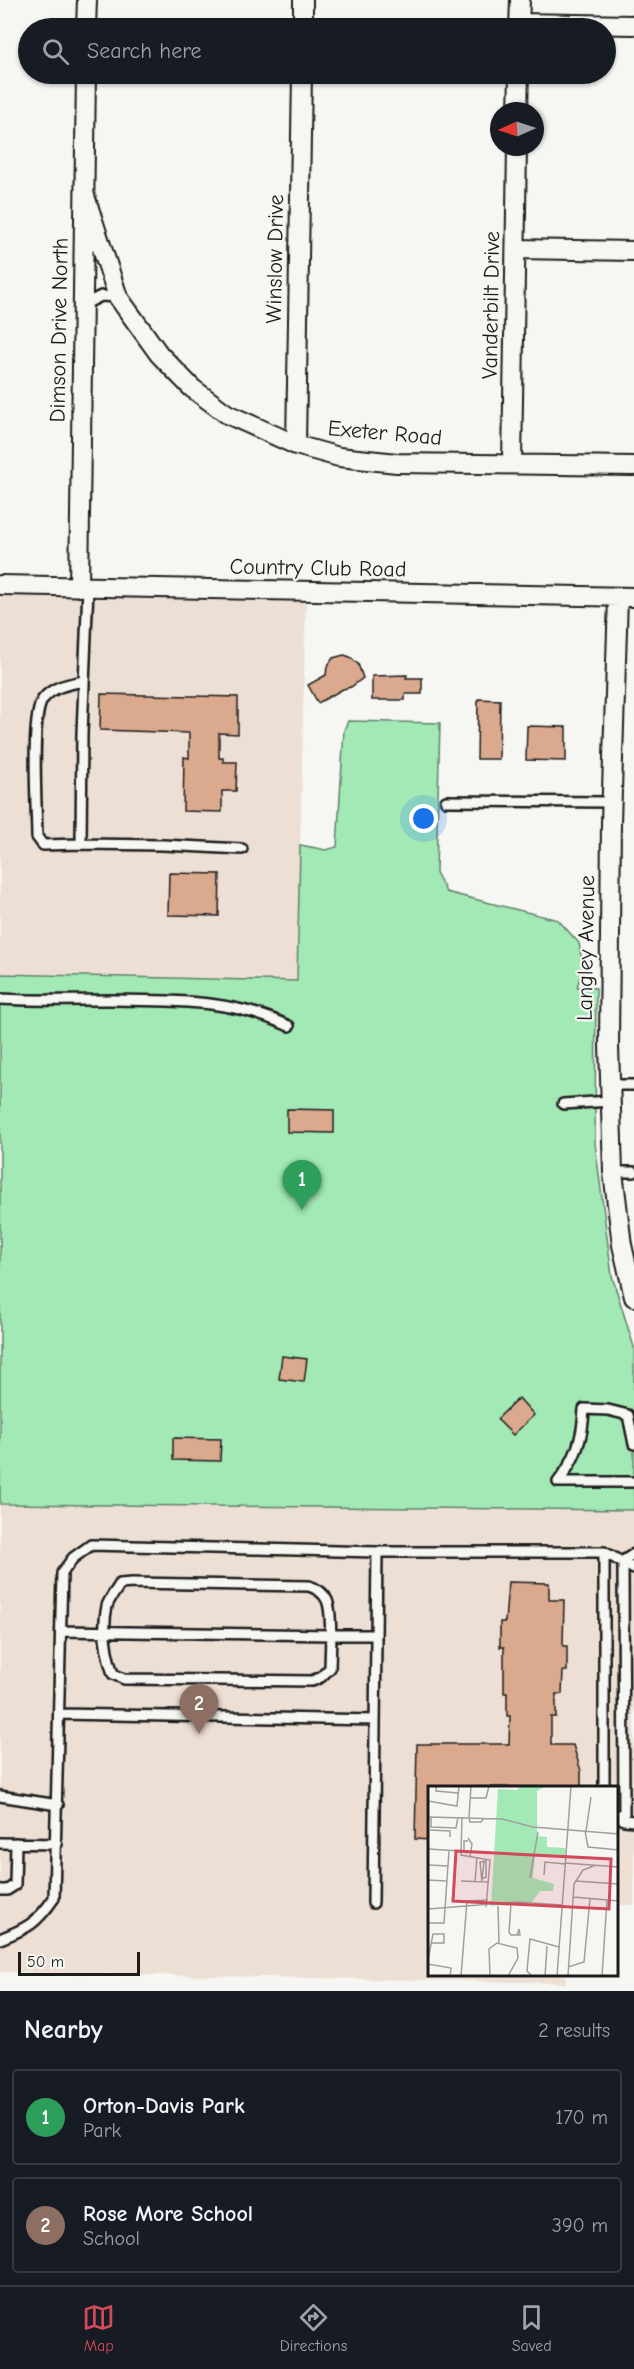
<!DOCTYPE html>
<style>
:root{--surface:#171b24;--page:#242831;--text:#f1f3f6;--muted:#9ea1a6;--line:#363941;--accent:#d1495b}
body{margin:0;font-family:"Comic Neue",sans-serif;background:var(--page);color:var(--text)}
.compass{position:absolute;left:490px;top:102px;width:54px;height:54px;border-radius:50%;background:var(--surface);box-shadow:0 2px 4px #0004;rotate:267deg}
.scale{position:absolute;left:18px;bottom:15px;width:122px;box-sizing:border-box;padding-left:6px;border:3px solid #1c1c1c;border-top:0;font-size:16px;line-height:21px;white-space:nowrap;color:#1c1c1c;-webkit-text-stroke:4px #f6f6f2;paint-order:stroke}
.you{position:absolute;left:424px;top:819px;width:21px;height:21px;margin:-15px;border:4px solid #fff;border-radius:50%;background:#1a73e8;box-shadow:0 0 0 9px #1a73e833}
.badge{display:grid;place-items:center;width:39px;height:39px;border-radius:50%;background:var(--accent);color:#fff;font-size:20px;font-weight:700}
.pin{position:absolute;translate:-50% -50px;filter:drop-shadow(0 2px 3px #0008)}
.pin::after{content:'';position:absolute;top:32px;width:21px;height:18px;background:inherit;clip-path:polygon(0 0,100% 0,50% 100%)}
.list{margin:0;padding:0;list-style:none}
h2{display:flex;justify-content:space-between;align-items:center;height:78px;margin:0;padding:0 24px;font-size:26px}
h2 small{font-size:20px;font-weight:400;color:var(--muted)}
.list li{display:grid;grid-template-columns:39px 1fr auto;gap:18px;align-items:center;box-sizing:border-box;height:96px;margin:0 12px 12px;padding:0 12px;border:2px solid var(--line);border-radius:6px}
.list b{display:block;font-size:22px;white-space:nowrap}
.list p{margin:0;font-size:20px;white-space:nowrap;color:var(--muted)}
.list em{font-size:20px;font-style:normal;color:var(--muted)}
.icon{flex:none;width:33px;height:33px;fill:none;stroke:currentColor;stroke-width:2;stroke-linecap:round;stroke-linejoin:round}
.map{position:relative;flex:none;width:634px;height:1991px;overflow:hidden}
.search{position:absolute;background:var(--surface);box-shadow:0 2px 4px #0004;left:18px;right:18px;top:18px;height:66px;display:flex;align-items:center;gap:15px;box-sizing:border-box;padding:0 21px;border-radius:33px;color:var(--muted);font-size:22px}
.sheet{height:294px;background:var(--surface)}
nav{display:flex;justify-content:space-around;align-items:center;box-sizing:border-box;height:84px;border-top:2px solid var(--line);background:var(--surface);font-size:16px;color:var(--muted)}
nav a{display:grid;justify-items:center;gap:3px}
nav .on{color:var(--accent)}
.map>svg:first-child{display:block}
.built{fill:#eedfd4}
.green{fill:#a2e9b6;stroke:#5f8269;stroke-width:1.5}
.building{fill:#dba98e;stroke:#1c1c1c;stroke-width:1.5}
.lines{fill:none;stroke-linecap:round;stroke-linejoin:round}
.lane-casing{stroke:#1c1c1c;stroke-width:14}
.street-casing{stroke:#1c1c1c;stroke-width:22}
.lane{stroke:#f6f6f2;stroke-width:9}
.street{stroke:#f6f6f2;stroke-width:18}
.labels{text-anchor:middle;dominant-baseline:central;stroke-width:4.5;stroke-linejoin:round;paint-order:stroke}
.street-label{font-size:22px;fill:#1c1c1c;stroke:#f6f6f2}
.inset-road{fill:none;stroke:#9f9f9c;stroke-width:1.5}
.view{fill:#d1495b;fill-opacity:0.15;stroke:#d1495b;stroke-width:3}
.inset-edge{fill:none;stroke:#1c1c1c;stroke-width:3}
</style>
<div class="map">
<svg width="634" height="1991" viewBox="0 0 634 1991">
<rect width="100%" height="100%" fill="#f6f6f2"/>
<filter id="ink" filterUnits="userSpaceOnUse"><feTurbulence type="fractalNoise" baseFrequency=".0167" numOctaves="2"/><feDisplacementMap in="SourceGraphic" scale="12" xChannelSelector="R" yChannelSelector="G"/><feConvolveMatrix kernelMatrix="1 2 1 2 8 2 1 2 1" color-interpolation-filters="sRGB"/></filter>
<g filter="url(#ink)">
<!-- built -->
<path class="built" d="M 0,582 L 306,589 L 297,981 L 0,974 Z
M 0,1504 L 634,1510 L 634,1905 L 618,1905 L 618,1787 L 430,1787 L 430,1974 L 566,1975 L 566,1983 L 0,1972 Z"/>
<!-- green -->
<path class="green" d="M 348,721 L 440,723 L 436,872 L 446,892 L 558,920 L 579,943 L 583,968 L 577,987 L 596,988 L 595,1143 L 612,1276 L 634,1347 L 634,1510 L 0,1504 L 0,974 L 297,981 L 300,845 L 326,850 L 337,847 L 344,730 Z"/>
<!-- building -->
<path class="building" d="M 344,655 L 350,657 L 358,664 L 363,678 L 351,687 L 343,689 L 318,703 L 308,685 L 326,675 L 327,667 L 333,658 Z
M 407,675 L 406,678 L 422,678 L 422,694 L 405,694 L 405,700 L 372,700 L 372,676 Z
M 101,694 L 238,697 L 238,734 L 219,733 L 219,758 L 223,758 L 223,762 L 237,762 L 236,791 L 222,791 L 222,812 L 183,811 L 184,757 L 189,758 L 189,733 L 100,730 Z
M 478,699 L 500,700 L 499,759 L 477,759 Z
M 527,726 L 566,727 L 566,761 L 526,760 Z
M 169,873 L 220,874 L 219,916 L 168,915 Z
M 287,1109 L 334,1110 L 334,1133 L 287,1132 Z
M 282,1356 L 307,1359 L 304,1382 L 279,1379 Z
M 519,1398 L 534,1415 L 513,1435 L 497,1419 Z
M 173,1438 L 221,1439 L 220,1461 L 173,1460 Z
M 508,1582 L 549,1583 L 549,1600 L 564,1600 L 563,1646 L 567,1646 L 567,1671 L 563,1671 L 562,1694 L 556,1694 L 556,1717 L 551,1717 L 551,1745 L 573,1745 L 581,1771 L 581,1787 L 430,1787 L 430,1840 L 415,1839 L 417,1744 L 509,1744 L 510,1716 L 507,1716 L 507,1693 L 504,1693 L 504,1647 L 500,1647 L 500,1622 L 505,1622 Z"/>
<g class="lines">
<defs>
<path id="lane" d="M 83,305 L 101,296 L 118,297
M 88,587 L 82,733 L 81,844 L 163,845 L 242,849
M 446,801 L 612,802
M 81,844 L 43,845 L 37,837 C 37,813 30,715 43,699 C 53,686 69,684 84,681
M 0,999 C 38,1001 76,1000 114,1000 C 178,1001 230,999 289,1026
M 610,1085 L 634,1085
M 563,1104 L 611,1101
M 613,1172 L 634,1172
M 558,1482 C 576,1459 583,1438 584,1409 L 608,1410 L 628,1415 L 634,1444
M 558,1482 L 634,1482
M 623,1561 L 624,1820
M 623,1561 L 634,1554
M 61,1631 L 331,1635 C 329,1612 334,1594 309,1586 L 132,1583 L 120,1584 C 116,1591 109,1599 107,1606 C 102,1628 106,1653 113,1674 L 124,1679 L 312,1681 L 321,1677 L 330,1668 L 331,1635 L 376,1635
M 60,1714 L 375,1720
M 604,1787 L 604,1552
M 0,1796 L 58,1805
M 618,1815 L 624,1820 L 634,1821
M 0,1843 L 57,1844
M 0,1890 L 7,1890 L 15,1885 L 16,1843
M 373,1903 L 377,1552
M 0,1939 C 28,1928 37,1923 54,1898 L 62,1573 L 73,1558 L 91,1545 L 377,1552 L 604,1552 L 634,1569"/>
<path id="street" d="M 519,23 L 634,25
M 86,28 L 87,0
M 303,28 L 303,0
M 519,28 L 520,0
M 518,111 L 519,74
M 85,196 L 118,297 L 159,354 L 192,388 L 227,414 L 296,445 L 339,457 L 397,463 L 634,466
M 516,249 L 634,251
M 296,445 L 302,74
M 512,464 L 517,147
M 0,585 L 634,597
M 79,587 L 86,74
M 618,597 L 611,823 L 609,1046 L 613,1172 L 622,1245 L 634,1297"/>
</defs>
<!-- lane casing -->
<use href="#lane" class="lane-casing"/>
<!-- street casing -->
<use href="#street" class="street-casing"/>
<!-- lane -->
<use href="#lane" class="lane"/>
<!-- street -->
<use href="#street" class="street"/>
</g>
</g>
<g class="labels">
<!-- street labels -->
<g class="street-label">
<text transform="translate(275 259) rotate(-89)">Winslow Drive</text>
<text transform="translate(491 305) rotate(-89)">Vanderbilt Drive</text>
<text transform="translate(59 330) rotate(-89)">Dimson Drive North</text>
<text transform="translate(385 433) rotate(5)">Exeter Road</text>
<text transform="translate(318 568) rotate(1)">Country Club Road</text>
<text transform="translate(586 948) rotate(-89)">Langley Avenue</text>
</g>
</g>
<!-- overview -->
<g transform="translate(428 1786)">
<rect width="190" height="190" fill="#f6f6f2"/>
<path d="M 93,0 L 119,0 L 109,5 L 109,50 L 119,51 L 119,61 L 137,62 L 137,71 L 107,69 L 105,92 L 126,98 L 125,105 L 112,105 L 104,116 L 63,120 L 70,3 L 89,4 Z" fill="#a2e9b6"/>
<path class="inset-road" d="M 8,0 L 8,5 L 30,7M 42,12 L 58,12 L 61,0M 0,15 L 29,20 L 31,0M 0,31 L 74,33 L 105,41 L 191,48M 3,31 L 3,41 L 28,42 L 30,31M 34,31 L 33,69 L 62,74 L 58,121M 41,31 L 43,0M 41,31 L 42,36 L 53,36 L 56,32M 2,44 L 22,45 L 22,51M 157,45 L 160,61 L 191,64M 158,45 L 163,11M 40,52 L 44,58 L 42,71M 0,63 L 32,65M 39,67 L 36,66 L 36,55 L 40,55M 137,77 L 191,81M 0,79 L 20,80M 116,89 L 117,76 L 137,78M 102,92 L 110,46M 54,93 L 56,75M 0,94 L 18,95M 33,95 L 61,96M 147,95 L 191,98M 47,96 L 49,71M 54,96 L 52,76 L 58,75 L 58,91 L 54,93M 145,111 L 191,115M 39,115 L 60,114M 83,117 L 81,146 L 83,149 L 92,149 L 91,143 L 89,149M 70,120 L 71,157M 0,123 L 89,116 L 134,119M 0,137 L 16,137 L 21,65M 0,174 L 5,148 L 16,148 L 16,157 L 4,157M 0,178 L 23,182 L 22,190M 140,181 L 156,176 L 162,113M 33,190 L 39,115M 62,190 L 61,163 L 69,157 L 89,162 L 90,172 L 80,190M 104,190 L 99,185 L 102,153 L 131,161M 117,190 L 119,160M 129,190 L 143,0M 140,190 L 146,98 L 155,84 L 168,79M 174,190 L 179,114"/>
<path class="view" d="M 28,65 L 183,73 L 181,123 L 25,115 Z"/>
<rect width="190" height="190" class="inset-edge"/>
</g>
</svg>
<svg class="compass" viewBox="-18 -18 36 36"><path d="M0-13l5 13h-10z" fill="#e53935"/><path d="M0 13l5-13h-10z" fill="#9ea1a6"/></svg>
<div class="scale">50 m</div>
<div class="you"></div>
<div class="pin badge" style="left:302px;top:1210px;background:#2e9e5b">1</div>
<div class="pin badge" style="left:199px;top:1734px;background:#8d6e63">2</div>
<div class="search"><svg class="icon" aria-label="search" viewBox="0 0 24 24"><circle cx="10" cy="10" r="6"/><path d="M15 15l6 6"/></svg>Search here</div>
</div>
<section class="sheet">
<h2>Nearby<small>2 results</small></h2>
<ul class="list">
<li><span class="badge" style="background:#2e9e5b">1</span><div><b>Orton-Davis Park</b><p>Park</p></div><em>170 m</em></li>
<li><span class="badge" style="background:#8d6e63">2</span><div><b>Rose More School</b><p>School</p></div><em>390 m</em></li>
</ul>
</section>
<nav>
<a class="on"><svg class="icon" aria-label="map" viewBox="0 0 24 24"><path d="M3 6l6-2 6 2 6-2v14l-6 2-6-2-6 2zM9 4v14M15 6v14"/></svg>Map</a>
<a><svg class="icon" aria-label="directions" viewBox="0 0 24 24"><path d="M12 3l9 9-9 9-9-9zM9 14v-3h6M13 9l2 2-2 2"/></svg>Directions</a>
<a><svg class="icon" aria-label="saved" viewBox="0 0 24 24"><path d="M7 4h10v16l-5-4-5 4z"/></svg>Saved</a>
</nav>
